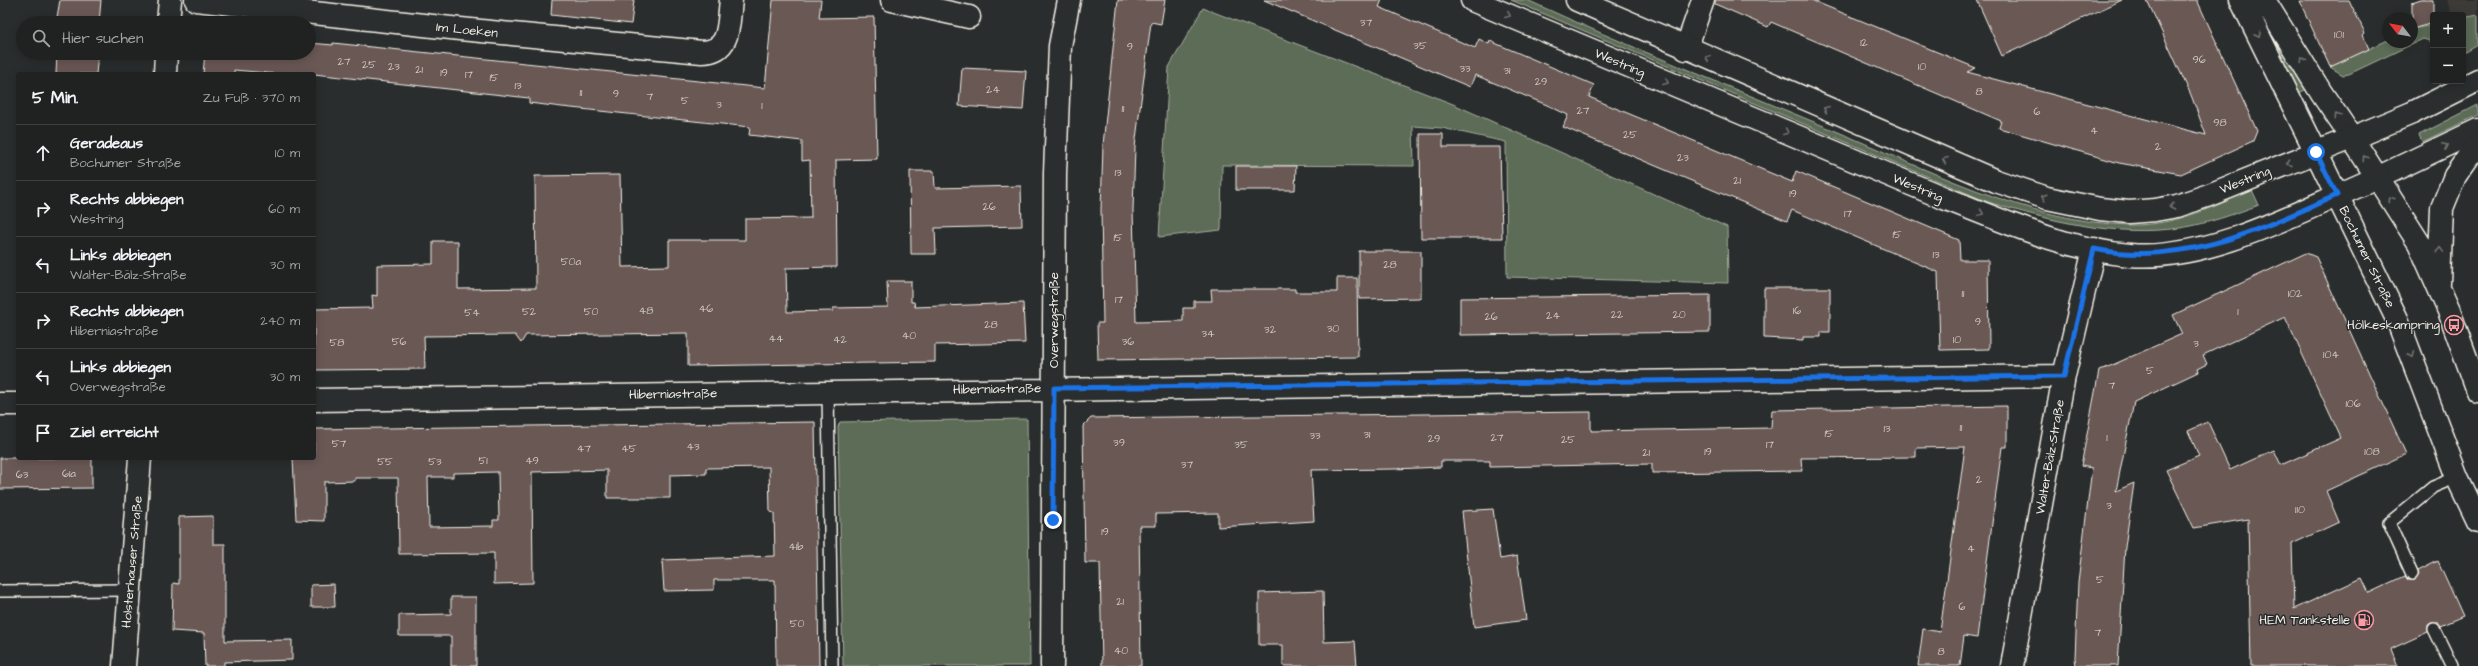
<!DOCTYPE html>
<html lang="de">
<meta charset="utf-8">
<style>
:root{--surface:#202222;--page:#2d2f2f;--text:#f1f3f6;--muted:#a2a4a5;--line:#3d3f40}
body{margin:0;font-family:"Architects Daughter",sans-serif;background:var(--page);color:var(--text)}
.controls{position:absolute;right:12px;top:12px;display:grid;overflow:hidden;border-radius:4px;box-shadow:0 2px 10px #0003}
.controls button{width:36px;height:36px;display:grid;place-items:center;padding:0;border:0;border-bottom:1px solid var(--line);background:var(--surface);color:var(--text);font:20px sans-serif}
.compass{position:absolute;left:2382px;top:12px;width:36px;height:36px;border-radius:50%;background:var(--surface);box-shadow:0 2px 10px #0003;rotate:301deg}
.stop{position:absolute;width:12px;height:12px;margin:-9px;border:3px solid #1a73e8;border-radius:50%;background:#fff}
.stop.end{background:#1a73e8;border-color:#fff;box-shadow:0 1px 4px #0008}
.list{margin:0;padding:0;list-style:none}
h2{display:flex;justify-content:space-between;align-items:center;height:52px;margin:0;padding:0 16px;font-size:17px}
h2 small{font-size:13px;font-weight:400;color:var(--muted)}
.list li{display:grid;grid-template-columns:26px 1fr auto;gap:12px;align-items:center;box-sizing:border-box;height:56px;padding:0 16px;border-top:1px solid var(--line)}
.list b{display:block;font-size:15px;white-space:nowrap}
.list p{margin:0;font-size:13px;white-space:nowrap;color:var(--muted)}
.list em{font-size:13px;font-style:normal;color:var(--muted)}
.icon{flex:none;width:22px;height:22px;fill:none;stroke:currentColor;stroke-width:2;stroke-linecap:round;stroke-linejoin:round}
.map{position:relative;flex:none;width:2478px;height:666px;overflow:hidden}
.search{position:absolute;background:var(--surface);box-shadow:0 2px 10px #0003;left:16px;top:16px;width:300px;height:44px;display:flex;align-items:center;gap:10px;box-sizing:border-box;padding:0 14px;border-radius:22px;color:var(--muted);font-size:15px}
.panel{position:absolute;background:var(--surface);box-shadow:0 2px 10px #0003;left:16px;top:72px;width:300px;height:388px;border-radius:4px}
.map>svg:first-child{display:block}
.built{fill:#3d3a39}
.green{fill:#5b6c56;stroke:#a8ae9f}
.building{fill:#6a5954;stroke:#f4f1e8;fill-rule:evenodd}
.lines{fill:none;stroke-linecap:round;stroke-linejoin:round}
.service-casing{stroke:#f4f1e8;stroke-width:14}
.minor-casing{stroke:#f4f1e8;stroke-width:25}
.tertiary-casing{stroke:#f4f1e8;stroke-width:25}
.secondary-casing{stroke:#f4f1e8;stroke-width:25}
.service{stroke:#2a2d2e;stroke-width:11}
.minor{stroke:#2a2d2e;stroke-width:22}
.tertiary{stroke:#2a2d2e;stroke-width:22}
.secondary{stroke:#2a2d2e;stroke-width:22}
.oneway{stroke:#71726f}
.route{stroke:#1a73e8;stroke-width:5}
.labels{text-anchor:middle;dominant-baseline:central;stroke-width:3;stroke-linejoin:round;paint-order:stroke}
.number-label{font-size:11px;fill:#d2cbc3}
.street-label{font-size:13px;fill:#f4f1e8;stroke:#2a2d2e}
.poi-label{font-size:13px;fill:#f4f1e8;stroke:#2a2d2e;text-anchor:end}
</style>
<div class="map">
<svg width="2478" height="666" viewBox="0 0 2478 666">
<rect width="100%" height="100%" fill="#2a2d2e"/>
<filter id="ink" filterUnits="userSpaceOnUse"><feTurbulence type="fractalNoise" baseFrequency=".025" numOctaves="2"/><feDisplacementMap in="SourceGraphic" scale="8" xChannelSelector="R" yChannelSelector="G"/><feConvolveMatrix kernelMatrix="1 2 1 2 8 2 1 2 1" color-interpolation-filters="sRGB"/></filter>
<g filter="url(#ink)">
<!-- built -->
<path class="built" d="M 2447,0 L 2478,0 L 2478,15 L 2463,18 L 2463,15 L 2451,15 Z"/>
<!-- green -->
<path class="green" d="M 1511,0 L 1527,0 C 1627,46 1730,87 1831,129 C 1922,167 2030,223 2130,225 C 2174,226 2213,207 2252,190 L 2259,205 C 2234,214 2207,224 2180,228 C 2114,237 2051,221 1988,202 Z
M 1203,8 L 1453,104 L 1727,227 L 1728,283 L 1507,277 L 1506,142 L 1442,128 L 1413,126 L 1414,166 L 1222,165 L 1221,230 L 1159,237 L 1169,67 Z
M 2478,15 L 2478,45 L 2466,52 L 2463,51 L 2463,18 Z
M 2262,16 L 2307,89 L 2297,94 L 2261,20 Z
M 2433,25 L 2433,42 L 2423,39 L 2349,74 L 2343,75 L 2330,67 L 2388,40 L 2388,42 L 2412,42 L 2412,29 Z
M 2478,105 L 2478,115 L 2422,142 L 2419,135 Z
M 1027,419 L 1030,666 L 843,666 L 838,427 L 840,422 Z"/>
<!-- building -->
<path class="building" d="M 60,0 L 101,0 L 99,23 L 56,23 Z
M 552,0 L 634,0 L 631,24 L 551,15 Z
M 773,0 L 821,0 L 819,18 L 874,17 L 877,159 L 836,160 L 837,267 L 786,268 L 787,312 L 833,311 L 833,308 L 888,307 L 887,281 L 911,281 L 911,302 L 914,302 L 915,307 L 1023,303 L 1025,343 L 935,345 L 935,362 L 688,366 L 688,333 L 526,335 L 521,343 L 515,335 L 424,336 L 425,369 L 314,370 L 314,309 L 373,308 L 372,295 L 377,296 L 377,265 L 433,264 L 433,241 L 458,241 L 458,289 L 536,288 L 535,176 L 620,175 L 622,267 L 669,266 L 669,240 L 745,240 L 745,219 L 811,218 L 810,160 L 802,161 L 802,141 L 749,135 L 750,127 L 562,107 L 529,103 L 529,98 L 314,74 L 279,74 L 234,70 L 234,74 L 203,74 L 205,53 L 309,53 L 309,43 L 333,45 L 333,43 L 765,88 Z
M 1118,0 L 1165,0 L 1161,24 L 1151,22 L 1135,147 L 1133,210 L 1136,322 L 1183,321 L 1183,308 L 1194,308 L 1194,301 L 1212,301 L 1211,289 L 1295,289 L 1295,292 L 1337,292 L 1337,278 L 1357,278 L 1358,357 L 1098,360 L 1097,323 L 1103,323 L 1101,210 L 1103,145 Z
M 1264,0 L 1382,0 L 1379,7 L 1475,48 L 1479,39 L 1489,44 L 1490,41 L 1594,85 L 1589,97 L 1792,182 L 1796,171 L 1959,240 L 1960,260 L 1988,260 L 1989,349 L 1940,350 L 1938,272 L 1792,210 L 1787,221 L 1563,127 L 1568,115 L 1547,105 L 1475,75 L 1470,87 Z
M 1715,0 L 1811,0 L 1976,68 L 1967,72 L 2206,135 L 2191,95 L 2147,0 L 2197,0 L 2257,131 L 2253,141 L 2181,174 L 2119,163 L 1999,128 L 2001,121 L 1771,22 L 1768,27 L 1715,4 Z
M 1977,0 L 2122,0 L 2002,56 Z
M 2299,0 L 2349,0 L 2365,33 L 2363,35 L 2369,49 L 2330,67 Z
M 2421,0 L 2433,0 L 2433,23 L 2412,29 L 2412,3 Z
M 57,53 L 98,53 L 96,74 L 56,74 Z
M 962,68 L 1026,71 L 1023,110 L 959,106 Z
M 1420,134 L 1443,134 L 1443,147 L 1500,147 L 1502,238 L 1421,238 Z
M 1236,166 L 1296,166 L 1295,190 L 1236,190 Z
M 910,171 L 934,171 L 935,188 L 1021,186 L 1022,226 L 935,228 L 936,254 L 911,254 Z
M 1359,251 L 1421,251 L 1421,298 L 1359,299 Z
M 2306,253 L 2316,257 L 2406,454 L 2326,491 L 2339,522 L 2292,544 L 2294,609 L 2362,578 L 2369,593 L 2405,576 L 2408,580 L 2414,580 L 2419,575 L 2418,571 L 2438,561 L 2463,616 L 2440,626 L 2438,623 L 2431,623 L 2428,625 L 2428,632 L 2391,649 L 2398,666 L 2251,666 L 2248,519 L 2194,528 L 2166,470 L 2199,456 L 2188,431 L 2208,422 L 2230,470 L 2274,450 L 2281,465 L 2341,438 L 2285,317 L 2203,355 L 2207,364 L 2197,369 L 2198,372 L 2134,402 L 2116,491 L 2134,483 L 2125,547 L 2118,666 L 2076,666 L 2075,658 L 2078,582 L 2092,468 L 2081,466 L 2099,371 L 2182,334 L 2173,315 Z
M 1764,288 L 1830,288 L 1830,332 L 1821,332 L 1821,337 L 1803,337 L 1803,340 L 1764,338 Z
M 1710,295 L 1710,332 L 1460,335 L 1460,298 Z
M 2007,406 L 2007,447 L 2002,447 L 1977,638 L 1964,636 L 1960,666 L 1918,666 L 1923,629 L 1940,632 L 1965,447 L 1916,448 L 1916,457 L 1801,458 L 1802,471 L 1652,473 L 1652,464 L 1490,467 L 1490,461 L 1441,461 L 1441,467 L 1394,469 L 1311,470 L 1314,521 L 1218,527 L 1218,513 L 1156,514 L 1156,526 L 1139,526 L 1141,666 L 1102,666 L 1100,563 L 1085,563 L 1083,426 L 1091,418 L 1591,412 L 1591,431 L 1771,428 L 1772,410 Z
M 815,422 L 819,666 L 776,666 L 775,580 L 714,580 L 714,590 L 664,591 L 662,560 L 775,556 L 774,513 L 770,512 L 769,467 L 706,468 L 706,474 L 670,475 L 670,498 L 607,498 L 607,470 L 532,472 L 533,583 L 494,584 L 494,553 L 399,554 L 398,478 L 355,478 L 355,481 L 324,482 L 324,521 L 296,520 L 293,458 L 314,458 L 314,429 ZM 498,472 L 499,520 L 493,520 L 493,526 L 429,527 L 428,477 L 453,477 L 453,473 Z
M 0,458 L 92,458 L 92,488 L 0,489 Z
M 1493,509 L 1500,559 L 1517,556 L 1526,620 L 1474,627 L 1462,511 Z
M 213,516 L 213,544 L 225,544 L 225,641 L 292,640 L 292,660 L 224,662 L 224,666 L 205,666 L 204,633 L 172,631 L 173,583 L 179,584 L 179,517 Z
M 334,584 L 335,607 L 311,607 L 311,585 Z
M 1323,591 L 1324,642 L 1355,641 L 1357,666 L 1283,666 L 1283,645 L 1259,645 L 1259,593 Z
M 451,597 L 476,597 L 476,666 L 451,666 L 451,636 L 399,636 L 399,615 L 451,614 Z"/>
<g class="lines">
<defs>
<path id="service" d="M 828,392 L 832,666
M 2412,574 L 2389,523 L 2433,487 L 2457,477
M 0,591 L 130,590
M 2434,629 L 2452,666"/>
<path id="minor" d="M 196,0 L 460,29 L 702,52 C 732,52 728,22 731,0
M 892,0 L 969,17
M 2241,0 L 2316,152
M 2264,0 L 2322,94 L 2352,138
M 1686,49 L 1703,0
M 314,400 L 2064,376
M 0,404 L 18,404
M 1052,666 L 1055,173 L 1060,46 L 1069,0
M 2012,666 L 2064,376 L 2094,249"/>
<path id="tertiary" d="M 2352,138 L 2412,113 L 2478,80
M 2377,178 L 2478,130"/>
<path id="secondary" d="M 1472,0 L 1944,198 C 2004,221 2066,250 2130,255 C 2210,262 2305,208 2377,178
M 1577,0 L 1996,181 L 2047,198 L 2100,209 L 2129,212 L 2155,210 L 2177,206 L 2209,195 L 2352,138 L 2419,243 L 2449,311 L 2478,391
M 168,23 L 170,0
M 165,74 L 166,53
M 2316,152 L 2397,319 L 2457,477 L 2478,521
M 2439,283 L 2442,208 L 2455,176 L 2478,143
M 124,666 L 140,458"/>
</defs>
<!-- service casing -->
<use href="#service" class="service-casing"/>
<!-- minor casing -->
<use href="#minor" class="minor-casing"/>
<!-- tertiary casing -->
<use href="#tertiary" class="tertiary-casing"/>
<!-- secondary casing -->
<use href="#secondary" class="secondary-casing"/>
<!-- service -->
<use href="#service" class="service"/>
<!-- minor -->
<use href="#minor" class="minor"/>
<!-- tertiary -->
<use href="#tertiary" class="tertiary"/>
<!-- secondary -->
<use href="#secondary" class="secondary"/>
</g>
<!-- one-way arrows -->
<defs><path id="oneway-chevron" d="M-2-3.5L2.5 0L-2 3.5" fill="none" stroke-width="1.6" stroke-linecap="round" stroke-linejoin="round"/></defs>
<g class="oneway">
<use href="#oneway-chevron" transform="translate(1508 15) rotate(23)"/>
<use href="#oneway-chevron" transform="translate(2258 35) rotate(64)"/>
<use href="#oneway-chevron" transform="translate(1708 58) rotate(-157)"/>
<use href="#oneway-chevron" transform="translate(2303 60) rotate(-121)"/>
<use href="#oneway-chevron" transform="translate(1666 82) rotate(23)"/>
<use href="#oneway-chevron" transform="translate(1826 109) rotate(-157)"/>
<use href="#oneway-chevron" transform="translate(2337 116) rotate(-124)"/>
<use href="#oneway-chevron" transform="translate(1786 132) rotate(23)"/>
<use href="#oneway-chevron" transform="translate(2446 146) rotate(-26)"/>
<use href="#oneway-chevron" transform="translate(2365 158) rotate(-123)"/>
<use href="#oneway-chevron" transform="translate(1945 160) rotate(-157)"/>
<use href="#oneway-chevron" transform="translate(2289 163) rotate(159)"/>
<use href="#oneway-chevron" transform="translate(2044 197) rotate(-163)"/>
<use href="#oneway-chevron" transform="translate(2391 199) rotate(-124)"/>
<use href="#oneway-chevron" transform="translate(2172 207) rotate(169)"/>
<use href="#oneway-chevron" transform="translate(1981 213) rotate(21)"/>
<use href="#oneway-chevron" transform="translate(2440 250) rotate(-88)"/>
<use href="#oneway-chevron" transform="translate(2412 355) rotate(68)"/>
</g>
</g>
<g class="lines" filter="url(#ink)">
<!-- route -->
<path class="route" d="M 1053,520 L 1054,388 L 2064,376 L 2094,249 C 2182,267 2259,230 2337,195 L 2316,152"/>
</g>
<!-- icons -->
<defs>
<symbol id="bus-ring" viewBox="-11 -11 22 22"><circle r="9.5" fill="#2a2d2e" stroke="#ff9aa2" stroke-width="1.5"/><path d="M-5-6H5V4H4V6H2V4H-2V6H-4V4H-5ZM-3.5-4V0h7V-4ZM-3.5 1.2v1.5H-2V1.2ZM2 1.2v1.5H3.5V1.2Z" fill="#ff9aa2"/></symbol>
<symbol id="fuel-ring" viewBox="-11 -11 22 22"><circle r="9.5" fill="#2a2d2e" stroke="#ff9aa2" stroke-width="1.5"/><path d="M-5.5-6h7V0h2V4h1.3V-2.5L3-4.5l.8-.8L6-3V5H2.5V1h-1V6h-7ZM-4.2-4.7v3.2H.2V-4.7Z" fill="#ff9aa2"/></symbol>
</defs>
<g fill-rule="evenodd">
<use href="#bus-ring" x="2443" y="314" width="22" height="22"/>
<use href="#fuel-ring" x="2353" y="609" width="22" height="22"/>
</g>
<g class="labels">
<!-- number labels -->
<g class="number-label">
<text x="1366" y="22">37</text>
<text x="2339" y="34">101</text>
<text x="1864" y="42">12</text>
<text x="1420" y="45">35</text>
<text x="1130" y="46">9</text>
<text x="2199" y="59">96</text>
<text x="344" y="61">27</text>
<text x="369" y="64">25</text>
<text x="394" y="66">23</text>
<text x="1922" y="66">10</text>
<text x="1465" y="68">33</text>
<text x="419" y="69">21</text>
<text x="1507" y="70">31</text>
<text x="444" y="72">19</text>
<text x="469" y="74">17</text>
<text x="494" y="77">15</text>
<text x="1541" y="81">29</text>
<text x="518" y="85">13</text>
<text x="993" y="89">24</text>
<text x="1979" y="91">8</text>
<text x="581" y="92">11</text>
<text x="616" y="93">9</text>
<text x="650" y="96">7</text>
<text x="685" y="100">5</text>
<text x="719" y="104">3</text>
<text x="762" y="105">1</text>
<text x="1123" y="108">11</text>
<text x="1583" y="110">27</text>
<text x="2037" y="111">6</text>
<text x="2220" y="122">98</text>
<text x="2094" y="130">4</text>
<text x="1630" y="134">25</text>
<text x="2158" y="146">2</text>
<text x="1683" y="157">23</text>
<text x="1118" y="172">13</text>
<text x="1737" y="180">21</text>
<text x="1793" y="193">19</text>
<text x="989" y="206">26</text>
<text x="1848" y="213">17</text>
<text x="1897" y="234">15</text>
<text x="1118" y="237">15</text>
<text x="1936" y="254">13</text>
<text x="571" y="261">50a</text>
<text x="1390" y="264">28</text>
<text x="1963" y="293">11</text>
<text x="2295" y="293">102</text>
<text x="1119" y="299">17</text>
<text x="706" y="308">46</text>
<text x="646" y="310">48</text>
<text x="1797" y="310">16</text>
<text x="529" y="311">52</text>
<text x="591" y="311">50</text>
<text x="2238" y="311">1</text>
<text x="472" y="312">54</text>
<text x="1617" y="314">22</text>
<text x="1679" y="314">20</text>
<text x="1553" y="315">24</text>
<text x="1491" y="316">26</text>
<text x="1978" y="321">9</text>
<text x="991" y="324">28</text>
<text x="1333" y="328">30</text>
<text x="1270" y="329">32</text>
<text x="1208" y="333">34</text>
<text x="909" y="335">40</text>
<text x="776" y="338">44</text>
<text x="840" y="339">42</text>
<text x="1957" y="339">10</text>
<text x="399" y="341">56</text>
<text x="1128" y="341">36</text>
<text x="337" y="342">58</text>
<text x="2196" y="343">3</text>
<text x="2331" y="354">104</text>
<text x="2150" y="370">5</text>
<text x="2112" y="385">7</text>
<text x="2353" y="403">106</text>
<text x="1961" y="427">11</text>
<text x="1887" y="428">13</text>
<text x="1829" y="433">15</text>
<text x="1367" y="434">31</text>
<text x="1315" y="435">33</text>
<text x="1497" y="437">27</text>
<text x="2107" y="437">1</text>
<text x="1434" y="438">29</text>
<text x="1568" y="439">25</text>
<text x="1119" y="442">39</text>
<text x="339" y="443">57</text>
<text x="1241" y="444">35</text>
<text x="1770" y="444">17</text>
<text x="693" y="446">43</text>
<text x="584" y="448">47</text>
<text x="629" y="448">45</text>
<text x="1708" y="451">19</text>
<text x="2372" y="451">108</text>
<text x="1646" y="452">21</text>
<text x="483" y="460">51</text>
<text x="532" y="460">49</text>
<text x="385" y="461">55</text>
<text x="435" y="461">53</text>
<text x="1187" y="464">37</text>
<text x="69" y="473">61a</text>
<text x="22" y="474">63</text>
<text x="1979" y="479">2</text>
<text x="2109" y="505">3</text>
<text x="2300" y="509">110</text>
<text x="1105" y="531">19</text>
<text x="796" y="546">41b</text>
<text x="1971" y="548">4</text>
<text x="2100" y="579">5</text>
<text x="1120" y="601">21</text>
<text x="1962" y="606">6</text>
<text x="797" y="623">50</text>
<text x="2098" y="632">7</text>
<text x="1121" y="650">40</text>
<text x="1941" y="651">8</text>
</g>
<!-- street labels -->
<g class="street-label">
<text transform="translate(467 30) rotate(6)">Im Loeken</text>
<text transform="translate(1620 63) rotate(23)">Westring</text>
<text transform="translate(2245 180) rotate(-22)">Westring</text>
<text transform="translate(1918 188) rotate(23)">Westring</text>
<text transform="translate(2367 257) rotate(64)">Bochumer Straße</text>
<text transform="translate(1054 320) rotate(-90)">Overwegstraße</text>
<text transform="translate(997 389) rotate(-1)">Hiberniastraße</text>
<text transform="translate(673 394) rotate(-1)">Hiberniastraße</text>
<text transform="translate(2050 457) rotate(-80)">Walter-Bälz-Straße</text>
<text transform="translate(132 562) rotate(-85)">Holsterhauser Straße</text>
</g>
<!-- poi labels -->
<g class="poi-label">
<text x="2440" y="325">Hölkeskampring</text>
<text x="2350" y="620">HEM Tankstelle</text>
</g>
</g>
</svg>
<div class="controls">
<button>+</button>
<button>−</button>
</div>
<svg class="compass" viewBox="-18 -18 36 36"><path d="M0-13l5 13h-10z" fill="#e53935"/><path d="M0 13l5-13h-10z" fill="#a2a4a5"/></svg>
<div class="stop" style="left:2316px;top:152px"></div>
<div class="stop end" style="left:1053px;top:520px"></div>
<div class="search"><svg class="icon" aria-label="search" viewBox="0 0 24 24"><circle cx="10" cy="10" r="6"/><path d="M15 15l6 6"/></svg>Hier suchen</div>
<section class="panel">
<h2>5 Min.<small>Zu Fuß · 370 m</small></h2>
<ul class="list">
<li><svg class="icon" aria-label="ahead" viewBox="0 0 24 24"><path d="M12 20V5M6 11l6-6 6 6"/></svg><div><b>Geradeaus</b><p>Bochumer Straße</p></div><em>10 m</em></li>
<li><svg class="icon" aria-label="right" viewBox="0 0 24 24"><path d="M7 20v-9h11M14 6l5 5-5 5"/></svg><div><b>Rechts abbiegen</b><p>Westring</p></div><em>60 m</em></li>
<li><svg class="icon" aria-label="left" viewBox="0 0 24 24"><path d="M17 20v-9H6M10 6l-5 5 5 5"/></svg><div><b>Links abbiegen</b><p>Walter-Bälz-Straße</p></div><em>30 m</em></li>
<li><svg class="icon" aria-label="right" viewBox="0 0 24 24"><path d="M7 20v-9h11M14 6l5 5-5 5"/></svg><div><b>Rechts abbiegen</b><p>Hiberniastraße</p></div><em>240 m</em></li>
<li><svg class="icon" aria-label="left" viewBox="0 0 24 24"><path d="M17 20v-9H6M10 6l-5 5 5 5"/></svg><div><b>Links abbiegen</b><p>Overwegstraße</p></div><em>30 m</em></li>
<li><svg class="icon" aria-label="arrive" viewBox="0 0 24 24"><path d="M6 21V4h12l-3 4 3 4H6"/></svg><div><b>Ziel erreicht</b></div></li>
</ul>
</section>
</div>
